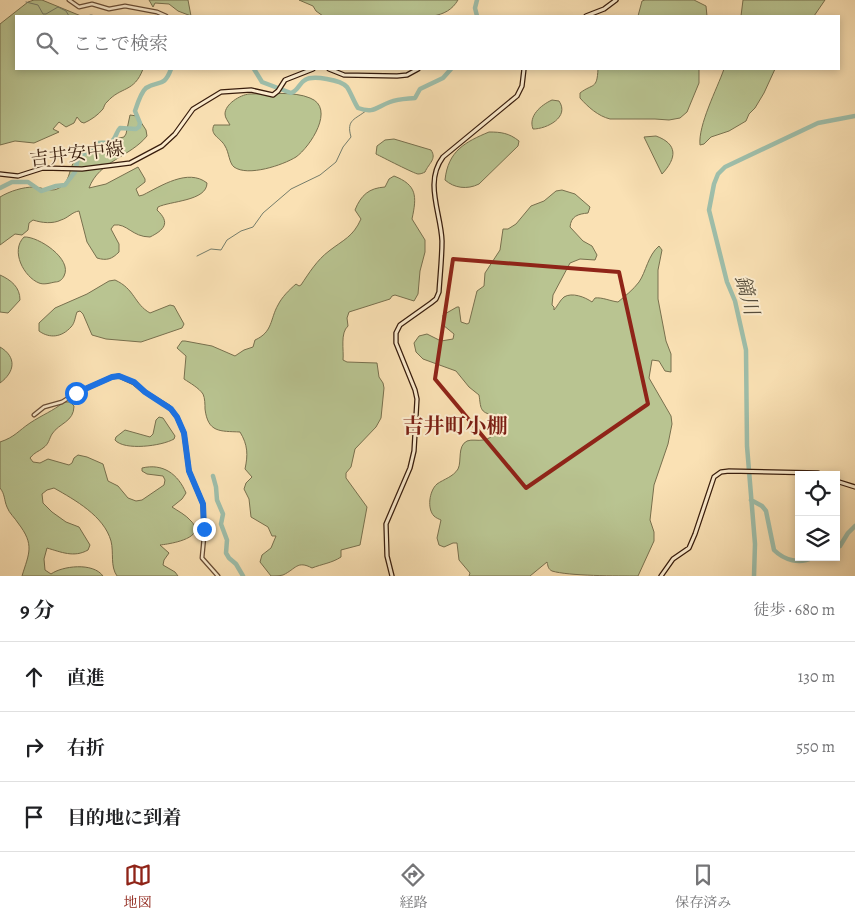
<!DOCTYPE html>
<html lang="ja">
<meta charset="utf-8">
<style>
:root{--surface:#fff;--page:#f6f6f6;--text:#202124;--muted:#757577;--line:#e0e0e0;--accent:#8f2418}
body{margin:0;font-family:Alegreya,"Noto Serif JP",serif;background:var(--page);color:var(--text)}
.controls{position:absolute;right:15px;bottom:15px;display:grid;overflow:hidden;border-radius:0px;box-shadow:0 2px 8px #0003}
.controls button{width:45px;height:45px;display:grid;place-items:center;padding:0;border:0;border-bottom:1px solid var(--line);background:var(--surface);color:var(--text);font:25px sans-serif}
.stop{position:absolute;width:15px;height:15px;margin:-11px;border:4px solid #1a73e8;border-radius:50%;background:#fff}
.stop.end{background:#1a73e8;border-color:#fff;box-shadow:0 1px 5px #0008}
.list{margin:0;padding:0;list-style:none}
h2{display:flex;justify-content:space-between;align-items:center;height:65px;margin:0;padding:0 20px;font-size:21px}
h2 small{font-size:16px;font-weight:400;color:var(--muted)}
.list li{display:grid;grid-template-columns:32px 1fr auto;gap:15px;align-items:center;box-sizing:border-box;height:70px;padding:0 20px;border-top:1px solid var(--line)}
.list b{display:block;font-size:19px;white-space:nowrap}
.list em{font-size:16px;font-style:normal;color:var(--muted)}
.icon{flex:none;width:28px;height:28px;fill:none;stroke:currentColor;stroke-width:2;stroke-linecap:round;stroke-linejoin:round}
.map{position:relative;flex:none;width:855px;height:576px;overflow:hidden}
.search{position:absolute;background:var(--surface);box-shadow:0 2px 8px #0003;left:15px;right:15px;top:15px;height:55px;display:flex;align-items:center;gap:12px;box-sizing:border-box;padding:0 18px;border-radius:0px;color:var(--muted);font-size:19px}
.sheet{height:275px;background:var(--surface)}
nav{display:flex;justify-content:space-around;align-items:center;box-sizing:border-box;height:70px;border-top:1px solid var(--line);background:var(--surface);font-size:14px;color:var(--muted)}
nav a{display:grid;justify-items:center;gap:2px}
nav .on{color:var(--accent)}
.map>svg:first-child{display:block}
.green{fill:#b9c491;stroke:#78704e}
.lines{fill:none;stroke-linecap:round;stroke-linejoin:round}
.stream{stroke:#757d6b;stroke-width:1}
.river{stroke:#9ebeaa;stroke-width:4.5}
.tertiary-casing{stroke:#684d36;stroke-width:5}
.secondary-casing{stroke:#371c0c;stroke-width:5.5}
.tertiary{stroke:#fcecce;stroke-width:2.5}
.secondary{stroke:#fcecce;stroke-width:3}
.route{stroke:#1a73e8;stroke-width:6}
.marked{fill:none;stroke:#8f2418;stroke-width:4;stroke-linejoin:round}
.labels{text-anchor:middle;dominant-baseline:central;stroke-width:4;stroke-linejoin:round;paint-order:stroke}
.street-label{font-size:19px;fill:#371c0c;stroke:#fcecce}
.water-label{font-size:20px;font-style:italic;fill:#564d3b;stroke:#fcecce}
.quarter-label{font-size:21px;font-weight:bold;fill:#7a1f14;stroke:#fcecce}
</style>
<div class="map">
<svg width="855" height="576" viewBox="0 0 855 576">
<rect width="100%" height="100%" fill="#fae1b4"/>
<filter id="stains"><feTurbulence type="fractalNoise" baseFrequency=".004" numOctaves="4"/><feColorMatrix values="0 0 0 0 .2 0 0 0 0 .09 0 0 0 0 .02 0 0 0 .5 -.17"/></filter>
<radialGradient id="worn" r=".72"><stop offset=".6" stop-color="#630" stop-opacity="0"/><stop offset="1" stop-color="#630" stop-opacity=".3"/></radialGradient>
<!-- green -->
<path class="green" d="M 34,0 L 42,0 L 81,16 L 16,16 L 16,69 L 143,69 C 134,93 121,86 107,102 C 105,103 104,107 103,109 C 98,115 91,120 84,123 L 81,122 L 77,117 L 74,123 L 66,127 L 59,122 L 53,129 L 59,132 L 34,143 L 15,141 L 0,145 L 0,24 L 28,2 Z
M 149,0 L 188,0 L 191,16 L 178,11 L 169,4 L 155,3 L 153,7 Z
M 299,0 L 458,0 C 452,10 444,14 433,16 L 323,16 L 316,11 L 313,6 Z
M 645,0 L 694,0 L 706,6 L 707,16 L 638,16 L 642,1 Z
M 743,0 L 825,0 L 814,16 L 741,16 Z
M 598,69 L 699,69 L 699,83 L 687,112 L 680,118 L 669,120 L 655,119 L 610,119 C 598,116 588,107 580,98 L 580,93 C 593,83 597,90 598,69 Z
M 724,69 L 775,69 L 764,93 L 755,108 L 749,114 L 746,121 L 729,131 L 711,137 L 704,144 L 700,145 C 698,125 717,89 724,69 Z
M 249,94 C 266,94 294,91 310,98 C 336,108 310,147 296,157 C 283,165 248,177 234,167 C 229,163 229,152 225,146 C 221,138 209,135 214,125 L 230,125 C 228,121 225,118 225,114 C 225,104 240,95 249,94 Z
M 552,100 L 559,101 C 570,117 547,129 533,129 C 528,116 541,105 552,100 Z
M 130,115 L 137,116 L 146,130 L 147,136 C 130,157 99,161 89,188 L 106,184 L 138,167 L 145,179 L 145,182 L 136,189 L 139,196 L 143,195 C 161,186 188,168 207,183 C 207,201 170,201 158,207 L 157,210 C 171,223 164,230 150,237 C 132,237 127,223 114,225 L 111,229 L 119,244 L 119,252 C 112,259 107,261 97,258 L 87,242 L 79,211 C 72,212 68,218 61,220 C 53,224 42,223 33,220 L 29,223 L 28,230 L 22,235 L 15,234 L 0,245 L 0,197 C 10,191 23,187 34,187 C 41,187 50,192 57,189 C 79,180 59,151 101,153 L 107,148 L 108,144 L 113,143 L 115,139 L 124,137 L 126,134 Z
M 489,132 C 501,132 509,133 519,141 L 518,146 L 479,184 C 467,190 454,188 445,180 C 448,151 465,142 489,132 Z
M 656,136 C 678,144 677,158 662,174 L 644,137 Z
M 394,139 L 431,150 C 437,159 429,163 425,172 C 423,173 421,174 418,174 C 415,174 382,157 376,154 L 377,146 L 385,140 Z
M 394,176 C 417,185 417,196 412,219 L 425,240 L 425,252 L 420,271 L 418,294 L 414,301 L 395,295 L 392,296 L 390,299 L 349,312 L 347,318 L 348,326 C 340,333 344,350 343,360 L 347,362 L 377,363 L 379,377 L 383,383 L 384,388 L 381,418 L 376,427 L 355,449 L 351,467 L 346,473 L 346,478 L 367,507 L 360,545 L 341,550 L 341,557 C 332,563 322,564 312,568 C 297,560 296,569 283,575 C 279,576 275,576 271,576 L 260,562 L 262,555 L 271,548 L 276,536 L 272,536 L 268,527 L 251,517 L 249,499 L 244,489 L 246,483 L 252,477 L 245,469 C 248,455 248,445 240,432 C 220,431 208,433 205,409 C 205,405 205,398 203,394 C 199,388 190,383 184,379 L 186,356 L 177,348 L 182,341 L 185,341 L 212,346 L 235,356 L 244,350 L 253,347 L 255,340 C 273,332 270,319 278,305 C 282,297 289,290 296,284 L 299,286 L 301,285 C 309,273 317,260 329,251 C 343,240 353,237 361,219 L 355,210 C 361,195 369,188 385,187 L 389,179 Z
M 562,190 L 575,194 L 590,207 L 588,213 C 578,214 571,216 570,227 L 583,241 L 592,246 L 597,255 L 595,260 L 580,259 L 570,263 L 553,295 L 552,305 L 554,307 L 554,310 C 557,307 560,300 564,297 C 572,292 585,297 592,302 L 595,298 C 602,297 610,301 618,302 C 625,296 633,290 639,282 C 646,272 648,255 659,246 L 662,250 L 658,270 L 658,299 L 666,341 L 671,354 L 671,372 L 665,371 L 659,361 L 652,360 L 649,378 L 671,416 L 672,424 L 668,444 L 654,485 L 650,520 L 654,532 L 654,541 L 638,576 C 618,576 568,576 552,571 C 548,569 548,566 547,562 L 530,576 L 469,576 L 470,573 L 459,560 L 457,543 L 453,543 L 444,547 L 439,545 L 437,538 L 441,520 C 439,519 436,518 434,516 C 427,509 429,491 437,484 C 444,479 453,477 458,469 C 462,461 457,446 467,441 C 472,439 478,441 483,440 C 496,438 501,425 494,415 C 479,413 481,407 479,395 L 469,387 L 456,371 L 423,359 L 416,352 L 414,343 L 419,336 L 427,334 L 441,341 L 453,339 L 454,334 L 443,325 L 443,315 L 457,307 L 459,307 L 461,322 L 467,324 L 469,323 L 477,291 L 484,286 L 485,273 L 500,250 L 503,229 L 508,229 L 516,224 L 531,206 L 544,201 L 556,191 Z
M 24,237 C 38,236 73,259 64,276 C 62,280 59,282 55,282 C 50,283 44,285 39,283 C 24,277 10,251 24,237 Z
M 0,275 C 11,280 20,287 20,300 L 8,313 L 0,312 Z
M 115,280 C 135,289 134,304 150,313 L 170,305 L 174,306 L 184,324 L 182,328 L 141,342 L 106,339 L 92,335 L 83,314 L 80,311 L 77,312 C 75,317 75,323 71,327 C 62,337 50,339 39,331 L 39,323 L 55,308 L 87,294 L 109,281 Z
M 0,347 C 17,357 15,372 0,383 Z
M 64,402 L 70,402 L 74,406 C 74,422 59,423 52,434 C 49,439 49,444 43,448 C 38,452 35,452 30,458 L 33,462 L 40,463 L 48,459 L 69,465 L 72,463 L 74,458 L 78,455 L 87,457 L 103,464 L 108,481 L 118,486 L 128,498 L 136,501 L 142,500 L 164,485 L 165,480 L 163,476 L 147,474 L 142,471 L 142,468 C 163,463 178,474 186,493 L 182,499 L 172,507 C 178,511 186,515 191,521 C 208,538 170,544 160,545 L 169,553 L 164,560 L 163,565 L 175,572 L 178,576 L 117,576 C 110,566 114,553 111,541 C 104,516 75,500 54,488 L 47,490 L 42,494 L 43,503 L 52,512 L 66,522 L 79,527 L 90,545 L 88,550 C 74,558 61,552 47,548 L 44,559 L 45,570 L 51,574 C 62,566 93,562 103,576 L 22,576 C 29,553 35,545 18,523 C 15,518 9,513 7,507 C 4,500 5,494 0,488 L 0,442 C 15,437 18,431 30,423 C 42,415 53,411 64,402 Z
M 159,417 L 163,418 L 175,436 L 174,439 C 162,446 124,451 115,440 L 116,437 L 125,430 L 150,437 L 153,434 L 156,420 Z"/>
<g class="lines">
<!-- stream -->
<path class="stream" d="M 26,2 L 38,5 L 43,14 L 46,14 L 58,7 L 66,11 L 69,16
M 87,16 L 91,15 L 96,16
M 197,256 L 211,249 L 221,250 L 227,240 L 241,231 L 253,227 L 263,213 L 291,189 L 320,175 L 336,162 L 343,147 L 351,137 C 346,119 355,120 367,110"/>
<!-- river -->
<path class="river" d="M 477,16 L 475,8 L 477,0
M 254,69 L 262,82 L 291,93 C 299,90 299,83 305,80 C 313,75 341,80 347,87 C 351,93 354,102 358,108 C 374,114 376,107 390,102 C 398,99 406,99 415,98 L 420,89 L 443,78 L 451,69
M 0,188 L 12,182 L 28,182 L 41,191 L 56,186 L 65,185 L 75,172 L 78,158 C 83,155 96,144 99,143 C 103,142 107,144 111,142 C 116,139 116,132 120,128 L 136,129 L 139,127 L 140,123 L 135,111 C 137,105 141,92 146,88 C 159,80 164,88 171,69
M 213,476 L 216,487 L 217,500 L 223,514 L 221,524 L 227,540 L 226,553 L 229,558 L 236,564 L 243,576
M 751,500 L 762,506 L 766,511 L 774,550 C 784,560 800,565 813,557
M 836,547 L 840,546 L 848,533 L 855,526
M 754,576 L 755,544 L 747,446 L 746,350 L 735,301 L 727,282 L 709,210 L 714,184 L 718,174 L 725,167 L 818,123 L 855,116"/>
<defs>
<path id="tertiary" d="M 69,0 L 79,7 L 92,4 L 109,9 L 125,6 L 157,12 L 166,16
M 34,415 L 44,407 L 62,402 L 76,393 L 112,377 L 119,376 L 134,383 L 145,392 L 169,407 L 177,417 L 184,433 L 189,471 L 203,504 L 204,537 L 202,558 L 218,576"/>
<path id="secondary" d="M 586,16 L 604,9 L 616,0
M 329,69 L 344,75 L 397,76 L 407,75 L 418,69
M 0,174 L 18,176 L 43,168 L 82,169 L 130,163 L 162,146 L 175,134 L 193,109 L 221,92 L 251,90 L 273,95 L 278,91 L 285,80 L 313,69
M 836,481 L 855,487
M 392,576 L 387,556 L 386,524 L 410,468 L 414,451 L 417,399 L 415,390 L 396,343 L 396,333 L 400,325 L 431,303 L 436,299 L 439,292 C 440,275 442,258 442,241 C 441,213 424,182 443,157 L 517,96 L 522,86 L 524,69
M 661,576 L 673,559 L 689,548 L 695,534 L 714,477 L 721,472 L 729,471 L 818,473 L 822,475"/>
</defs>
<!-- tertiary casing -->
<use href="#tertiary" class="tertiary-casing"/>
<!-- secondary casing -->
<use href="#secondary" class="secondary-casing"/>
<!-- tertiary -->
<use href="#tertiary" class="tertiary"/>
<!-- secondary -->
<use href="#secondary" class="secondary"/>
</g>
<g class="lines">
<!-- route -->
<path class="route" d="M 76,393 L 112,377 L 119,376 L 134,382 L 145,392 L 171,409 L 177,417 L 184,433 L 189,471 L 203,504 L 204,529"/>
</g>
<!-- marked area -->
<path class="marked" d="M 453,259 L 619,272 L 648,404 L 526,488 L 435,379 Z"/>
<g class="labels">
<!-- street labels -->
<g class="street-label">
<text transform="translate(77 154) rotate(-7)">吉井安中線</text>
</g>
<!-- water labels -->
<g class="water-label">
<text transform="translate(747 295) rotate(75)">鏑川</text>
</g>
<!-- quarter labels -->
<g class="quarter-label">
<text x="455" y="426">吉井町小棚</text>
</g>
</g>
<rect width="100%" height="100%" filter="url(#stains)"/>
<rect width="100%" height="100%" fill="url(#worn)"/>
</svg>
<div class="controls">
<button><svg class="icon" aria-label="locate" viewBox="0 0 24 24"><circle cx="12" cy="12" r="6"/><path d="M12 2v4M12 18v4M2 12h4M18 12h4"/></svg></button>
<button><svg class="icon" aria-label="layers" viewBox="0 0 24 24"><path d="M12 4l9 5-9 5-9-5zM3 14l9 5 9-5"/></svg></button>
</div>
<div class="stop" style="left:76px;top:393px"></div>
<div class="stop end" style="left:204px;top:529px"></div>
<div class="search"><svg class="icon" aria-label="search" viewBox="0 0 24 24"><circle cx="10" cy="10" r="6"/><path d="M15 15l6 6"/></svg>ここで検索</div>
</div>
<section class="sheet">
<h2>9 分<small>徒歩 · 680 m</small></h2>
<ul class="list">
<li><svg class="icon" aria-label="ahead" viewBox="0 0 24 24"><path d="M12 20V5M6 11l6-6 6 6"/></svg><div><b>直進</b></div><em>130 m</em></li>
<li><svg class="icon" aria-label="right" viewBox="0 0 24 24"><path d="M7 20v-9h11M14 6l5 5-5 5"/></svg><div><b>右折</b></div><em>550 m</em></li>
<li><svg class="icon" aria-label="arrive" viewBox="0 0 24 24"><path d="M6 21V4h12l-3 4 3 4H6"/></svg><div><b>目的地に到着</b></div></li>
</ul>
</section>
<nav>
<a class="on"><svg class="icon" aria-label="map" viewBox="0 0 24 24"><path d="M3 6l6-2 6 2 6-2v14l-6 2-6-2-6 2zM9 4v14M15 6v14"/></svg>地図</a>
<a><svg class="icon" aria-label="directions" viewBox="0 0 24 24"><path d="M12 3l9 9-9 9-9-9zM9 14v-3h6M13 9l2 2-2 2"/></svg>経路</a>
<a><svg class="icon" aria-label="saved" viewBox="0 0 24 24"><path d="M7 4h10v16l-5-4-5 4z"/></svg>保存済み</a>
</nav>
